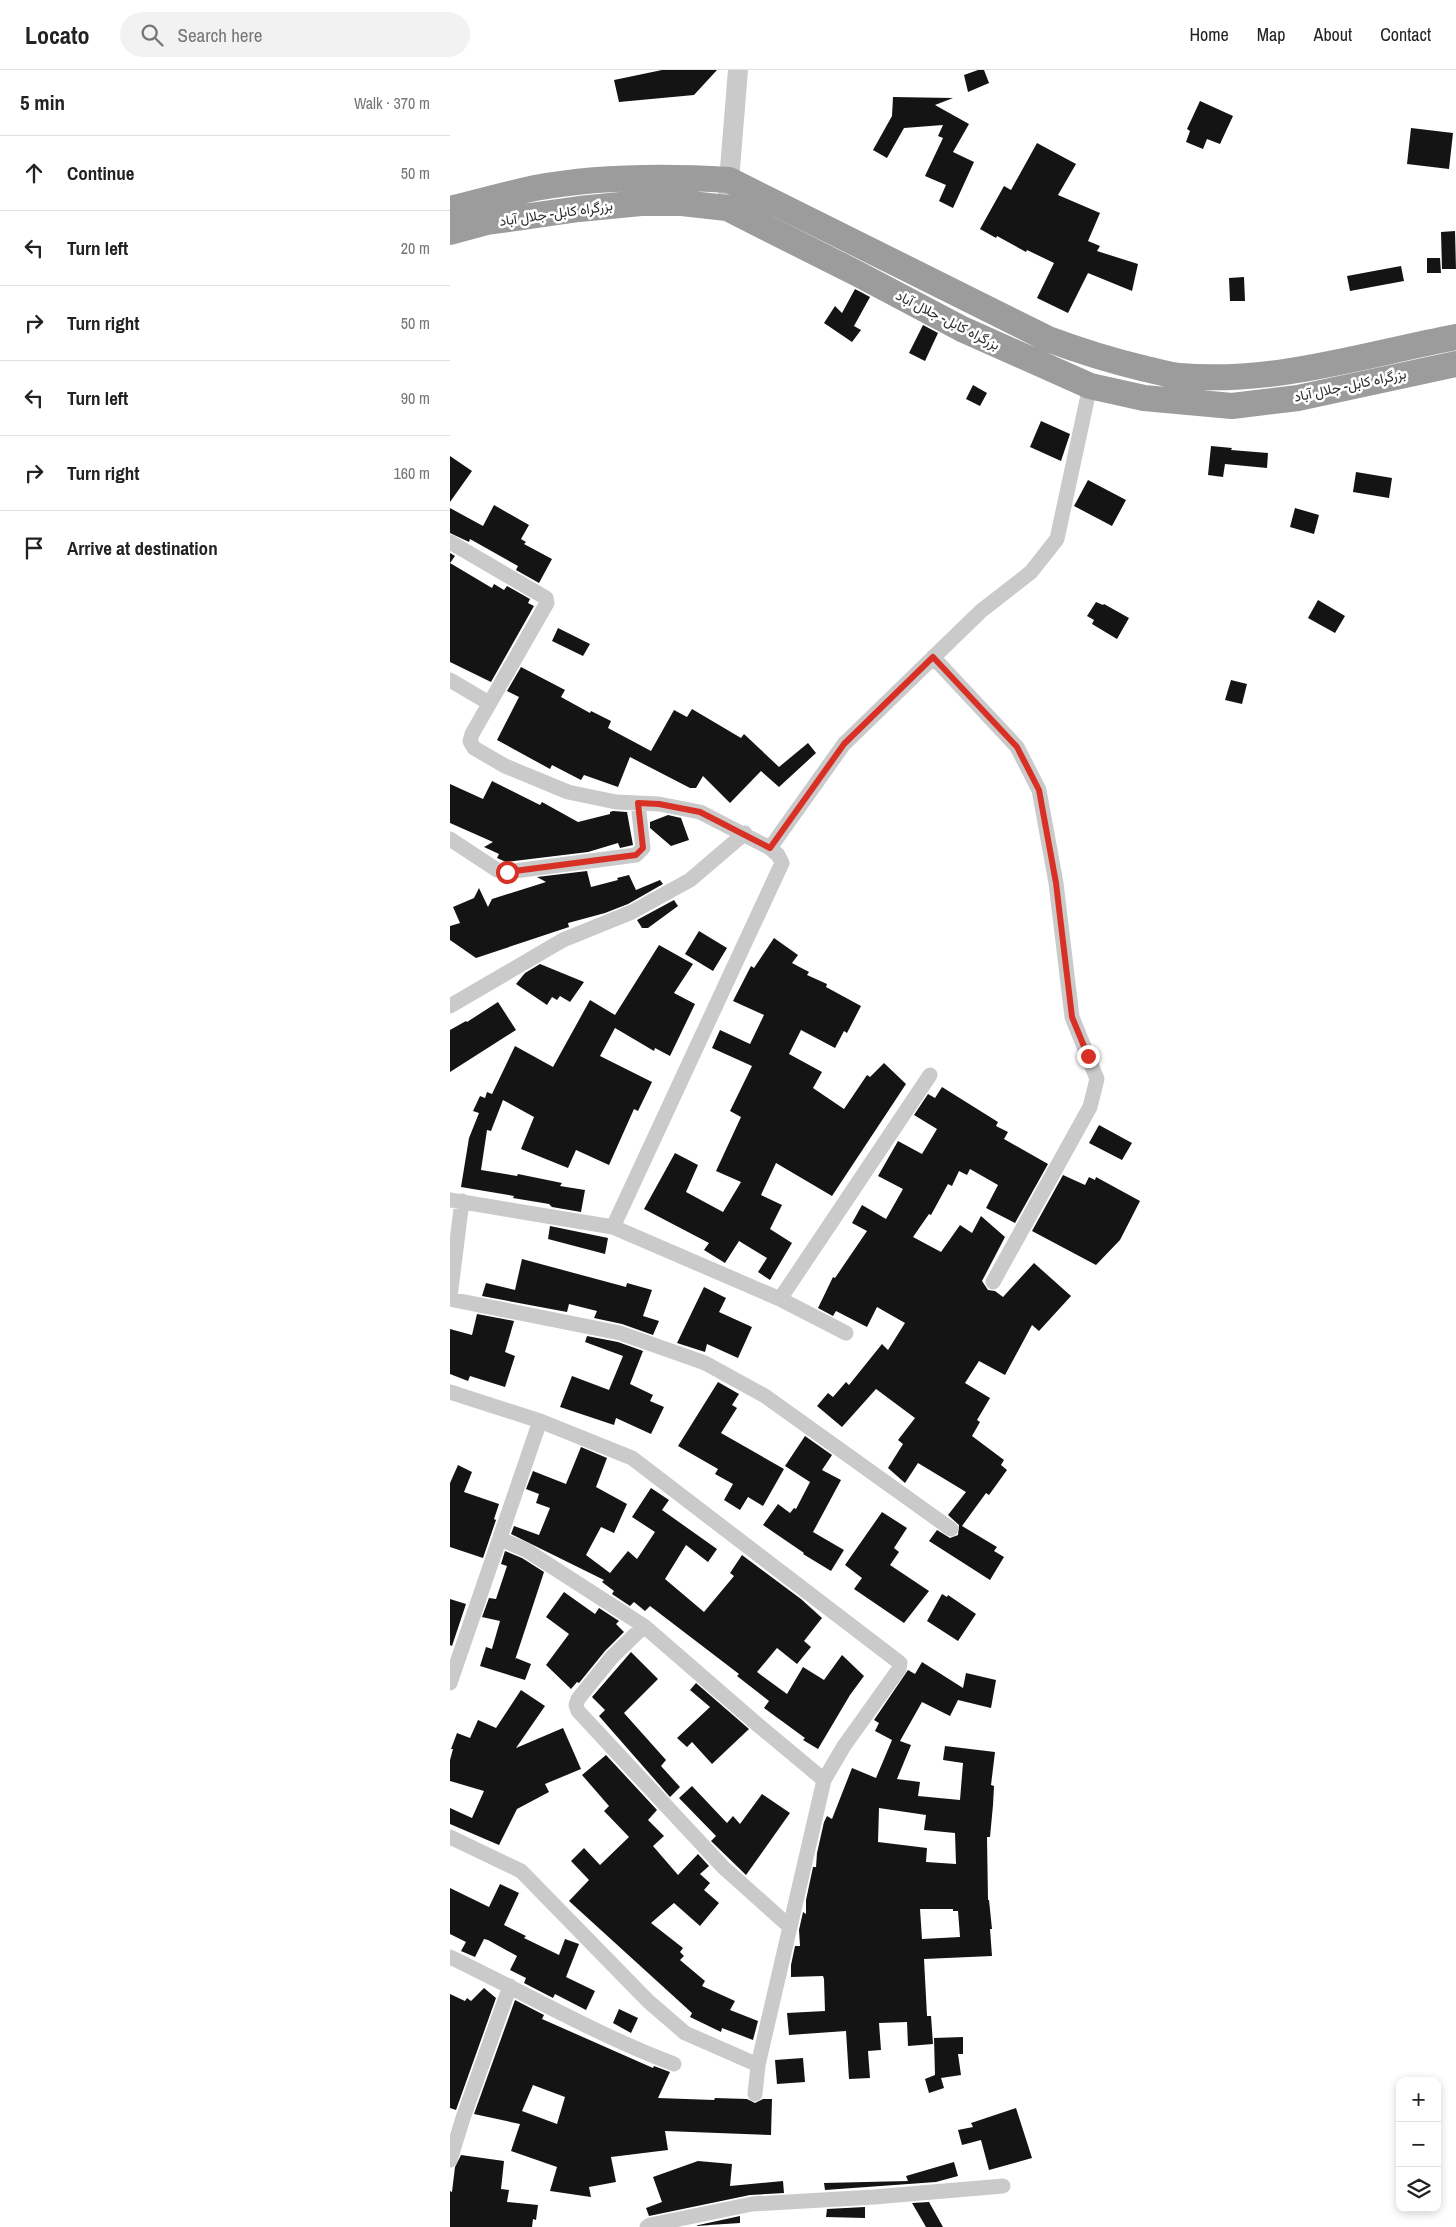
<!DOCTYPE html>
<meta charset="utf-8">
<style>
:root{--surface:#fff;--page:#f2f2f2;--text:#222;--muted:#767676;--line:#e0e0e0}
body{margin:0;font-family:"Archivo Narrow",Vazirmatn,sans-serif;background:var(--page);color:var(--text)}
.controls{position:absolute;right:15px;bottom:15px;display:grid;overflow:hidden;border-radius:10px;box-shadow:0 2px 8px #0003}
.controls button{width:45px;height:45px;display:grid;place-items:center;padding:0;border:0;border-bottom:1px solid var(--line);background:var(--surface);color:var(--text);font:25px sans-serif}
.stop{position:absolute;width:15px;height:15px;margin:-11px;border:4px solid #d93025;border-radius:50%;background:#fff}
.stop.end{background:#d93025;border-color:#fff;box-shadow:0 1px 5px #0008}
.list{margin:0;padding:0;list-style:none}
h2{display:flex;justify-content:space-between;align-items:center;height:65px;margin:0;padding:0 20px;font-size:21px}
h2 small{font-size:16px;font-weight:400;color:var(--muted)}
.list li{display:grid;grid-template-columns:32px 1fr auto;gap:15px;align-items:center;box-sizing:border-box;height:75px;padding:0 20px;border-top:1px solid var(--line)}
.list b{display:block;font-size:19px;white-space:nowrap}
.list em{font-size:16px;font-style:normal;color:var(--muted)}
.icon{flex:none;width:28px;height:28px;fill:none;stroke:currentColor;stroke-width:2;stroke-linecap:round;stroke-linejoin:round}
.map{position:relative;flex:none;width:1006px;height:2157px;overflow:hidden}
header{display:flex;align-items:center;gap:30px;box-sizing:border-box;height:70px;padding:0 25px;background:var(--surface);border-bottom:1px solid var(--line)}
header strong{font-size:24px}
nav{display:flex;gap:28px;margin-inline-start:auto;font-size:18px}
.search{width:350px;height:45px;background:var(--page);display:flex;align-items:center;gap:12px;box-sizing:border-box;padding:0 18px;border-radius:28px;color:var(--muted);font-size:19px}
main{display:flex}
aside{flex:1;background:var(--surface)}
.map>svg:first-child{display:block}
.building{fill:#141414;fill-rule:evenodd}
.lines{fill:none;stroke-linecap:round;stroke-linejoin:round}
.minor{stroke:#cacaca;stroke-width:15}
.tertiary{stroke:#cacaca;stroke-width:20}
.trunk{stroke:#9c9c9c;stroke-width:26}
.route{stroke:#d93025;stroke-width:6}
.labels{text-anchor:middle;dominant-baseline:central;stroke-width:5;stroke-linejoin:round;paint-order:stroke}
.street-label{font-size:14px;fill:#2d2d2d;stroke:#fff}
</style>
<header>
<strong>Locato</strong>
<div class="search"><svg class="icon" aria-label="search" viewBox="0 0 24 24"><circle cx="10" cy="10" r="6"/><path d="M15 15l6 6"/></svg>Search here</div>
<nav><a>Home</a><a>Map</a><a>About</a><a>Contact</a></nav>
</header>
<main>
<aside>
<h2>5 min<small>Walk · 370 m</small></h2>
<ul class="list">
<li><svg class="icon" aria-label="ahead" viewBox="0 0 24 24"><path d="M12 20V5M6 11l6-6 6 6"/></svg><div><b>Continue</b></div><em>50 m</em></li>
<li><svg class="icon" aria-label="left" viewBox="0 0 24 24"><path d="M17 20v-9H6M10 6l-5 5 5 5"/></svg><div><b>Turn left</b></div><em>20 m</em></li>
<li><svg class="icon" aria-label="right" viewBox="0 0 24 24"><path d="M7 20v-9h11M14 6l5 5-5 5"/></svg><div><b>Turn right</b></div><em>50 m</em></li>
<li><svg class="icon" aria-label="left" viewBox="0 0 24 24"><path d="M17 20v-9H6M10 6l-5 5 5 5"/></svg><div><b>Turn left</b></div><em>90 m</em></li>
<li><svg class="icon" aria-label="right" viewBox="0 0 24 24"><path d="M7 20v-9h11M14 6l5 5-5 5"/></svg><div><b>Turn right</b></div><em>160 m</em></li>
<li><svg class="icon" aria-label="arrive" viewBox="0 0 24 24"><path d="M6 21V4h12l-3 4 3 4H6"/></svg><div><b>Arrive at destination</b></div></li>
</ul>
</aside>
<div class="map">
<svg width="1006" height="2157" viewBox="0 0 1006 2157">
<rect width="100%" height="100%" fill="#fff"/>
<!-- building -->
<path class="building" d="M 212,0 L 267,0 L 244,25 L 169,32 L 164,10 Z
M 528,0 L 534,0 L 539,13 L 518,22 L 514,5 Z
M 443,27 L 503,28 L 485,35 L 519,54 L 503,82 L 524,92 L 503,138 L 489,131 L 496,115 L 475,106 L 493,68 L 488,66 L 493,55 L 454,58 L 437,88 L 423,80 L 442,46 Z
M 750,31 L 783,46 L 770,74 L 757,69 L 753,79 L 736,72 L 740,61 L 737,59 Z
M 961,58 L 1003,63 L 999,99 L 957,94 Z
M 587,73 L 626,94 L 608,125 L 650,143 L 638,171 L 650,176 L 647,181 L 688,194 L 682,221 L 638,203 L 618,243 L 587,228 L 604,193 L 577,180 L 576,182 L 547,166 L 546,168 L 530,159 L 554,116 L 561,120 Z
M 1005,161 L 1006,199 L 992,199 L 991,162 Z
M 977,188 L 990,188 L 991,203 L 977,203 Z
M 951,196 L 954,211 L 900,221 L 897,206 Z
M 794,207 L 795,231 L 780,231 L 779,208 Z
M 405,219 L 420,227 L 404,256 L 411,260 L 402,272 L 374,253 L 385,236 L 392,243 Z
M 473,255 L 488,263 L 475,291 L 459,283 Z
M 523,315 L 537,323 L 530,336 L 516,329 Z
M 591,351 L 620,364 L 611,391 L 580,377 Z
M 761,376 L 782,378 L 781,380 L 818,383 L 817,398 L 775,394 L 773,407 L 758,405 Z
M 0,386 L 22,401 L 0,432 Z
M 906,402 L 942,408 L 939,428 L 903,422 Z
M 638,410 L 676,430 L 662,456 L 624,436 Z
M 44,435 L 79,455 L 71,469 L 76,472 L 74,474 L 102,489 L 89,513 L 66,500 L 68,496 L 20,469 L 19,472 L 0,463 L 0,438 L 33,456 Z
M 845,438 L 869,445 L 864,464 L 840,457 Z
M 0,483 L 5,486 L 0,493 L 42,518 L 44,514 L 54,520 L 57,516 L 80,529 L 78,533 L 84,536 L 41,612 L 0,592 Z
M 868,530 L 895,546 L 885,563 L 858,548 Z
M 646,532 L 653,535 L 654,534 L 679,548 L 667,569 L 642,554 L 644,550 L 637,546 Z
M 108,558 L 140,574 L 133,586 L 102,571 Z
M 71,597 L 115,620 L 111,627 L 140,643 L 141,641 L 161,651 L 158,658 L 201,681 L 224,640 L 237,647 L 242,639 L 291,668 L 294,664 L 329,697 L 358,673 L 366,683 L 329,717 L 311,701 L 280,733 L 253,706 L 246,718 L 240,718 L 180,687 L 168,717 L 134,705 L 131,710 L 102,695 L 100,699 L 47,670 L 69,627 L 57,621 Z
M 781,610 L 797,614 L 792,634 L 775,630 Z
M 42,711 L 90,735 L 92,732 L 128,752 L 160,744 L 160,742 L 163,741 L 177,742 L 183,775 L 170,778 L 168,773 L 138,782 L 56,792 L 47,788 L 49,784 L 34,777 L 43,772 L 0,753 L 0,714 L 33,729 Z
M 218,745 L 231,748 L 239,770 L 221,776 L 200,758 L 200,752 Z
M 137,801 L 141,817 L 168,810 L 167,808 L 179,805 L 186,820 L 210,810 L 213,814 L 178,834 L 155,843 L 118,853 L 119,857 L 26,888 L 0,870 L 0,856 L 10,853 L 3,837 L 24,828 L 29,818 L 38,837 L 42,829 L 96,812 L 87,807 Z
M 224,830 L 228,836 L 198,858 L 192,858 L 187,850 Z
M 249,861 L 277,878 L 263,901 L 235,884 Z
M 324,868 L 348,885 L 342,893 L 359,902 L 357,905 L 377,914 L 376,917 L 411,936 L 397,963 L 394,961 L 385,978 L 351,960 L 339,984 L 372,1002 L 363,1018 L 394,1039 L 417,1005 L 420,1007 L 434,993 L 456,1014 L 382,1126 L 326,1093 L 311,1125 L 332,1135 L 320,1159 L 342,1173 L 320,1210 L 308,1202 L 317,1188 L 289,1171 L 275,1193 L 254,1180 L 259,1173 L 194,1139 L 225,1083 L 248,1095 L 236,1122 L 273,1142 L 291,1112 L 266,1101 L 291,1047 L 280,1041 L 302,996 L 262,978 L 270,960 L 300,974 L 314,945 L 283,931 L 301,896 L 304,898 Z
M 209,875 L 243,894 L 224,923 L 245,934 L 220,986 L 205,978 L 204,981 L 165,958 L 150,986 L 202,1012 L 188,1041 L 184,1039 L 159,1095 L 126,1080 L 118,1098 L 71,1079 L 84,1047 L 53,1030 L 41,1061 L 37,1060 L 31,1100 L 67,1106 L 68,1104 L 112,1113 L 110,1116 L 135,1120 L 131,1142 L 102,1137 L 99,1134 L 63,1128 L 64,1126 L 11,1117 L 19,1068 L 29,1043 L 23,1041 L 30,1026 L 35,1028 L 37,1022 L 42,1024 L 65,976 L 103,997 L 140,930 L 165,945 Z
M 90,894 L 134,912 L 120,932 L 110,926 L 107,930 L 102,927 L 97,935 L 66,914 L 75,903 Z
M 48,932 L 66,960 L 0,1002 L 0,960 L 16,951 L 17,952 Z
M 492,1017 L 548,1052 L 546,1056 L 558,1062 L 554,1069 L 598,1094 L 565,1153 L 536,1138 L 548,1115 L 520,1099 L 517,1105 L 509,1101 L 502,1116 L 498,1114 L 481,1145 L 479,1144 L 463,1167 L 491,1182 L 510,1155 L 522,1163 L 531,1146 L 555,1167 L 532,1211 L 538,1220 L 545,1221 L 553,1227 L 584,1193 L 621,1226 L 589,1261 L 582,1255 L 555,1305 L 529,1291 L 515,1313 L 540,1328 L 527,1350 L 530,1352 L 522,1366 L 554,1390 L 551,1395 L 557,1400 L 539,1425 L 536,1423 L 512,1456 L 547,1477 L 544,1481 L 554,1487 L 540,1510 L 479,1471 L 487,1460 L 500,1468 L 508,1465 L 509,1455 L 498,1445 L 516,1422 L 468,1393 L 455,1413 L 438,1398 L 453,1374 L 448,1370 L 465,1348 L 426,1319 L 392,1357 L 367,1336 L 378,1323 L 383,1327 L 396,1312 L 399,1315 L 432,1274 L 438,1280 L 455,1253 L 427,1237 L 417,1257 L 386,1241 L 383,1246 L 368,1238 L 383,1207 L 385,1208 L 417,1161 L 402,1153 L 412,1135 L 436,1149 L 453,1119 L 428,1106 L 448,1071 L 472,1084 L 487,1059 L 464,1045 L 478,1024 L 485,1028 Z
M 649,1055 L 682,1073 L 672,1090 L 639,1073 Z
M 613,1105 L 635,1115 L 639,1107 L 645,1110 L 646,1107 L 690,1131 L 670,1170 L 646,1195 L 582,1161 Z
M 100,1156 L 158,1168 L 155,1184 L 98,1169 Z
M 72,1189 L 176,1217 L 177,1213 L 202,1220 L 193,1246 L 209,1251 L 203,1265 L 172,1254 L 144,1248 L 147,1241 L 119,1234 L 117,1242 L 32,1226 L 36,1213 L 65,1220 Z
M 254,1217 L 276,1228 L 269,1242 L 302,1257 L 288,1288 L 257,1274 L 255,1282 L 227,1273 Z
M 27,1244 L 64,1251 L 55,1282 L 65,1286 L 55,1317 L 20,1306 L 18,1311 L 0,1304 L 0,1259 L 22,1265 Z
M 137,1266 L 168,1272 L 193,1281 L 180,1314 L 203,1325 L 200,1331 L 214,1337 L 201,1364 L 166,1348 L 164,1355 L 110,1337 L 122,1306 L 159,1320 L 173,1286 L 135,1272 Z
M 268,1312 L 289,1324 L 282,1335 L 287,1338 L 271,1363 L 334,1399 L 313,1436 L 298,1427 L 290,1440 L 274,1430 L 283,1414 L 265,1404 L 268,1399 L 228,1376 Z
M 355,1366 L 382,1385 L 372,1400 L 391,1410 L 363,1462 L 394,1480 L 381,1501 L 353,1484 L 354,1483 L 313,1455 L 328,1434 L 340,1443 L 344,1438 L 346,1439 L 360,1412 L 335,1396 Z
M 131,1377 L 157,1388 L 146,1417 L 177,1434 L 164,1463 L 151,1457 L 136,1485 L 160,1503 L 178,1481 L 187,1489 L 205,1462 L 182,1447 L 201,1418 L 219,1430 L 212,1440 L 267,1479 L 258,1492 L 236,1475 L 215,1509 L 254,1542 L 284,1506 L 280,1503 L 292,1485 L 351,1529 L 372,1548 L 354,1571 L 361,1577 L 347,1594 L 327,1578 L 307,1602 L 337,1624 L 353,1597 L 374,1610 L 392,1585 L 414,1606 L 400,1625 L 368,1679 L 353,1670 L 355,1668 L 314,1638 L 319,1631 L 287,1606 L 289,1604 L 200,1536 L 195,1541 L 184,1532 L 180,1536 L 162,1524 L 164,1521 L 152,1512 L 154,1510 L 61,1464 L 64,1456 L 89,1465 L 100,1438 L 86,1433 L 89,1424 L 76,1419 L 83,1401 L 116,1414 Z
M 8,1395 L 22,1402 L 14,1422 L 49,1434 L 44,1449 L 46,1450 L 33,1488 L 0,1477 L 0,1413 Z
M 432,1442 L 457,1458 L 444,1478 L 449,1482 L 440,1495 L 479,1521 L 454,1553 L 404,1519 L 412,1508 L 395,1495 Z
M 55,1481 L 72,1488 L 94,1502 L 65,1590 L 66,1588 L 81,1594 L 75,1610 L 30,1596 L 36,1577 L 42,1579 L 50,1551 L 32,1547 L 39,1528 L 46,1529 L 57,1496 L 51,1494 Z
M 114,1522 L 145,1544 L 149,1538 L 169,1551 L 166,1554 L 174,1562 L 155,1581 L 129,1613 L 127,1612 L 121,1619 L 96,1595 L 119,1564 L 96,1547 Z
M 492,1524 L 497,1527 L 498,1525 L 526,1544 L 508,1571 L 477,1551 Z
M 0,1529 L 16,1534 L 2,1576 L 0,1575 Z
M 181,1582 L 208,1609 L 174,1643 L 216,1690 L 211,1696 L 230,1717 L 220,1727 L 149,1646 L 155,1640 L 142,1627 Z
M 472,1592 L 513,1618 L 516,1603 L 546,1610 L 541,1638 L 508,1630 L 500,1646 L 472,1632 L 450,1671 L 461,1675 L 447,1709 L 470,1712 L 468,1726 L 510,1730 L 513,1693 L 493,1690 L 495,1676 L 545,1682 L 541,1715 L 544,1716 L 543,1735 L 540,1767 L 537,1767 L 538,1830 L 539,1830 L 542,1859 L 540,1859 L 542,1886 L 474,1889 L 477,1946 L 481,1946 L 483,1974 L 458,1976 L 457,1952 L 429,1953 L 431,1980 L 418,1981 L 420,2008 L 399,2009 L 396,1961 L 339,1965 L 337,1943 L 375,1941 L 374,1909 L 373,1906 L 341,1907 L 341,1895 L 345,1876 L 350,1876 L 349,1860 L 353,1842 L 356,1844 L 356,1830 L 363,1797 L 366,1797 L 367,1783 L 374,1752 L 377,1746 L 382,1749 L 402,1698 L 426,1708 L 442,1670 L 425,1661 L 429,1653 L 424,1650 L 458,1600 L 465,1604 ZM 429,1738 L 476,1745 L 474,1760 L 505,1763 L 506,1794 L 476,1792 L 477,1778 L 428,1772 ZM 470,1839 L 503,1839 L 503,1841 L 508,1841 L 510,1867 L 472,1869 Z
M 246,1613 L 299,1659 L 262,1694 L 242,1672 L 237,1677 L 227,1668 L 260,1637 L 240,1620 Z
M 71,1620 L 95,1636 L 66,1678 L 113,1658 L 131,1699 L 95,1714 L 99,1722 L 67,1739 L 49,1775 L 0,1754 L 0,1738 L 22,1748 L 34,1721 L 0,1711 L 0,1690 L 3,1679 L 1,1679 L 7,1663 L 20,1668 L 28,1650 L 46,1658 Z
M 156,1685 L 207,1740 L 198,1750 L 214,1766 L 203,1776 L 228,1805 L 248,1784 L 259,1796 L 250,1804 L 260,1813 L 254,1820 L 269,1833 L 250,1856 L 224,1833 L 201,1853 L 233,1878 L 230,1882 L 234,1886 L 230,1890 L 255,1911 L 252,1916 L 285,1931 L 280,1940 L 308,1951 L 303,1970 L 272,1958 L 271,1962 L 240,1947 L 242,1943 L 119,1831 L 139,1810 L 121,1791 L 134,1778 L 150,1795 L 179,1767 L 154,1741 L 159,1736 L 132,1705 Z
M 242,1716 L 277,1753 L 283,1746 L 290,1754 L 312,1724 L 340,1743 L 296,1805 L 261,1771 L 266,1766 L 229,1728 Z
M 50,1814 L 69,1823 L 54,1855 L 76,1866 L 74,1868 L 109,1885 L 115,1869 L 129,1874 L 116,1907 L 145,1921 L 136,1940 L 105,1924 L 103,1928 L 74,1913 L 76,1908 L 60,1900 L 67,1886 L 38,1870 L 34,1869 L 25,1887 L 11,1881 L 16,1872 L 0,1864 L 0,1818 L 39,1837 Z
M 34,1918 L 46,1928 L 6,2040 L 0,2038 L 0,1924 L 15,1931 L 17,1928 L 21,1931 Z
M 65,1930 L 94,1945 L 92,1949 L 203,1998 L 204,1996 L 220,2002 L 208,2028 L 264,2030 L 265,2028 L 297,2029 L 305,2033 L 313,2029 L 322,2029 L 321,2065 L 215,2061 L 218,2080 L 161,2087 L 166,2112 L 139,2117 L 141,2127 L 100,2121 L 107,2097 L 61,2081 L 70,2054 L 24,2044 ZM 83,2015 L 115,2027 L 107,2054 L 72,2041 Z
M 169,1939 L 188,1948 L 181,1963 L 163,1953 Z
M 513,1967 L 513,1984 L 508,1984 L 511,2005 L 491,2008 L 494,2018 L 479,2023 L 475,2009 L 485,2005 L 484,1968 Z
M 353,1988 L 355,2012 L 327,2014 L 325,1990 Z
M 566,2038 L 582,2088 L 539,2100 L 531,2070 L 512,2075 L 508,2060 L 523,2057 L 521,2053 Z
M 11,2085 L 54,2091 L 51,2119 L 59,2120 L 57,2132 L 88,2135 L 86,2150 L 83,2149 L 82,2157 L 0,2157 L 0,2121 L 2,2122 L 5,2097 Z
M 248,2091 L 282,2094 L 280,2116 L 333,2111 L 334,2123 L 300,2125 L 199,2146 L 196,2138 L 212,2132 L 203,2107 Z
M 504,2092 L 508,2106 L 486,2112 L 375,2120 L 374,2113 L 458,2111 L 456,2106 Z
M 479,2132 L 493,2157 L 476,2157 L 462,2133 Z
M 415,2137 L 415,2148 L 376,2147 L 377,2139 Z
M 290,2146 L 290,2153 L 244,2156 Z"/>
<g class="lines">
<!-- minor -->
<path class="minor" d="M 0,472 L 96,528 L 97,533 L 22,664 L 20,671 L 24,678 L 55,696 L 118,722 L 166,732 L 209,734 L 250,742 L 320,778 L 328,785 L 332,793 L 163,1157
M 483,587 L 567,677 L 589,720 L 606,813 L 622,947 L 647,1009 L 640,1037 L 543,1212
M 0,610 L 39,633
M 0,769 L 47,800 L 57,802 L 186,785 L 193,778 L 188,733
M 320,778 L 394,674 L 531,541 L 581,502 L 607,469 L 640,316
M 0,936 L 113,870 L 182,842 L 240,810 L 295,763
M 0,1130 L 163,1157 L 330,1229 L 396,1263
M 0,1227 L 12,1131
M 0,1229 L 170,1263 L 255,1293 L 315,1326 L 501,1459
M 330,1229 L 480,1005
M 0,1322 L 90,1351 L 182,1388 L 450,1593 L 449,1599 L 394,1676 L 374,1710 L 308,1995 L 305,2024
M 50,1469 L 76,1480 L 194,1556 L 308,1655 L 374,1710
M 194,1556 L 162,1587 L 128,1629 L 126,1635 L 128,1641 L 273,1797 L 340,1857
M 0,1613 L 90,1351
M 0,1767 L 71,1801 L 198,1931 L 235,1963 L 308,1995
M 0,1887 C 75,1923 147,1965 224,1994
M 0,2090 L 13,2048 L 60,1916
M 197,2157 L 200,2155 L 302,2134 L 424,2127 L 553,2116"/>
<!-- tertiary -->
<path class="tertiary" d="M 278,123 L 288,0"/>
<!-- trunk -->
<path class="trunk" d="M 0,139 C 28,132 57,124 85,118 C 149,106 215,106 279,110 L 598,269 C 630,281 662,291 696,299 C 706,301 718,305 729,306 C 826,314 912,285 1006,267
M 0,162 L 37,152 L 129,139 L 191,133 L 232,133 L 277,138 L 410,205 L 512,259 L 640,316 L 694,328 L 782,336 L 848,328 L 1006,294"/>
</g>
<g class="lines">
<!-- route -->
<path class="route" d="M 57,802 L 186,785 L 193,778 L 188,733 L 209,734 L 250,742 L 320,778 L 394,674 L 483,587 L 567,677 L 589,720 L 606,813 L 622,947 L 638,986"/>
</g>
<g class="labels">
<!-- street labels -->
<g class="street-label">
<text transform="translate(106 143) rotate(-8)">بزرگراه کابل- جلال آباد</text>
<text transform="translate(498 250) rotate(27)">بزرگراه کابل- جلال آباد</text>
<text transform="translate(900 315) rotate(-12)">بزرگراه کابل- جلال آباد</text>
</g>
</g>
</svg>
<div class="controls">
<button>+</button>
<button>−</button>
<button><svg class="icon" aria-label="layers" viewBox="0 0 24 24"><path d="M12 4l9 5-9 5-9-5zM3 14l9 5 9-5"/></svg></button>
</div>
<div class="stop" style="left:57px;top:802px"></div>
<div class="stop end" style="left:638px;top:986px"></div>
</div>
</main>
